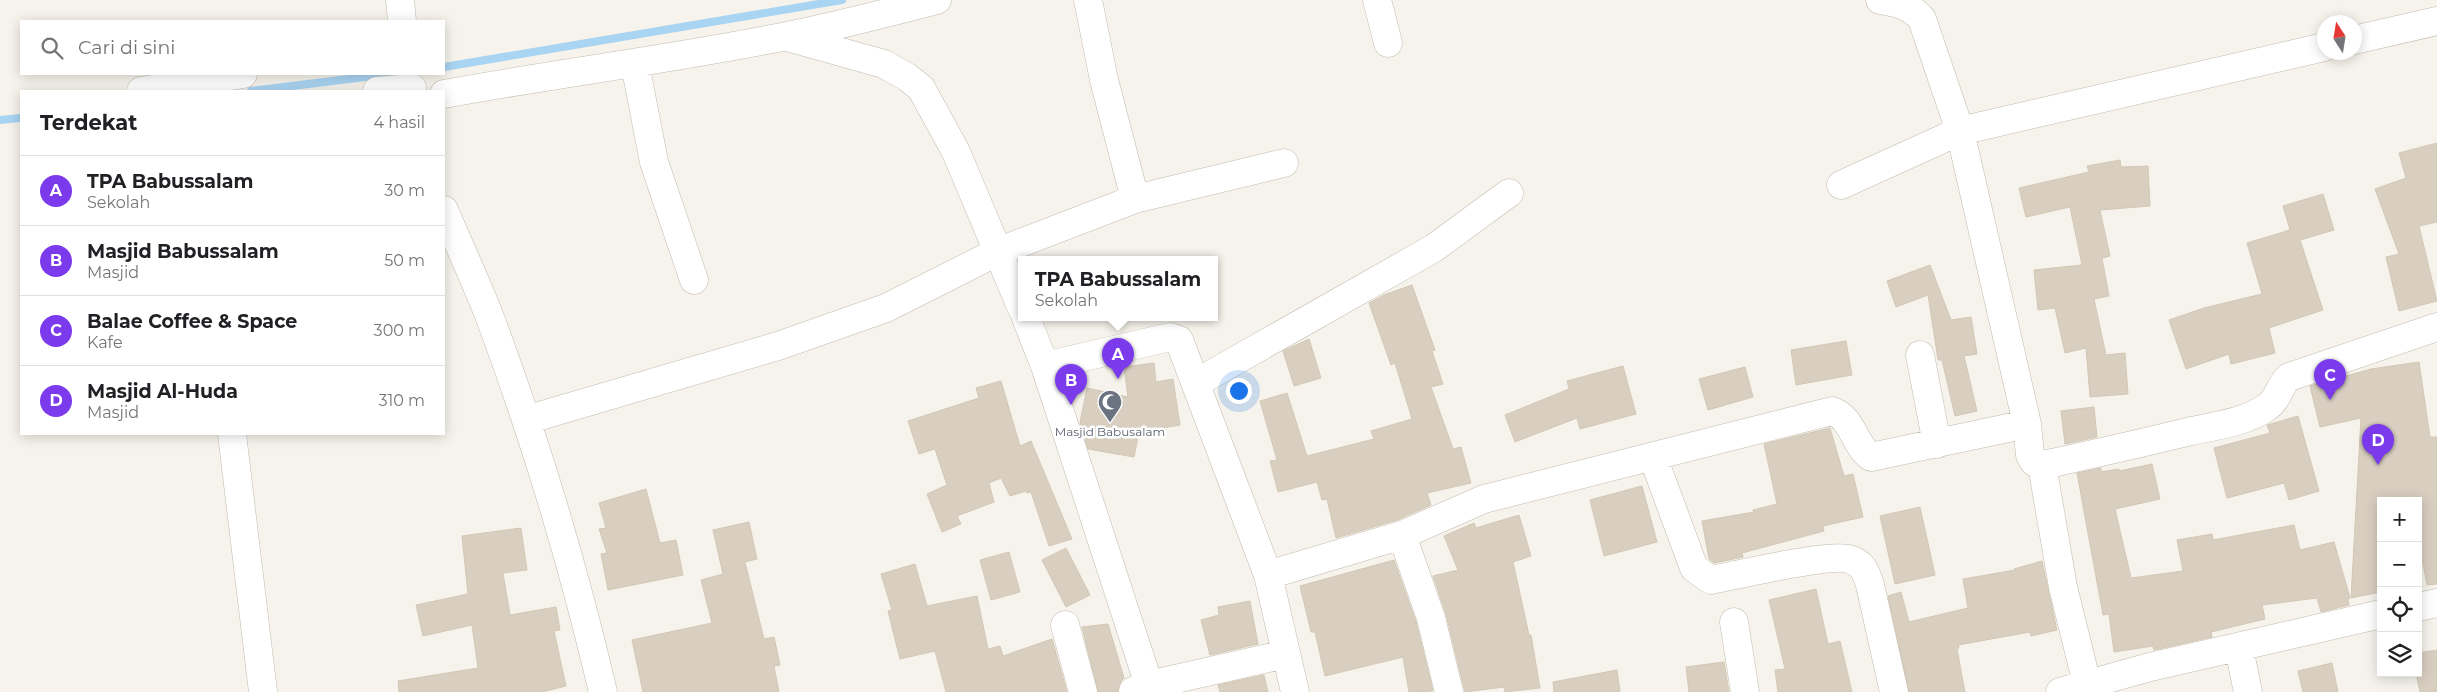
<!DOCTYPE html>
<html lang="id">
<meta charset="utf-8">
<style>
:root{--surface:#fff;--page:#f6f6f6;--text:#202124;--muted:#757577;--line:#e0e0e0;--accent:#7c3aed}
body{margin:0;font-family:Montserrat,sans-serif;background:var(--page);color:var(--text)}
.controls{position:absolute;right:15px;bottom:15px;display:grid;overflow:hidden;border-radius:0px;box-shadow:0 2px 12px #0003}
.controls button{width:45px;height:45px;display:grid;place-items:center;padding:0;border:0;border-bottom:1px solid var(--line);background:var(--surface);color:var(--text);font:25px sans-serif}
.compass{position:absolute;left:2317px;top:15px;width:45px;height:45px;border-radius:50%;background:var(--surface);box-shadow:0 2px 12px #0003;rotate:348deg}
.you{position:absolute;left:1238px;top:390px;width:18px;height:18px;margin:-12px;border:4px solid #fff;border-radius:50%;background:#1a73e8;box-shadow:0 0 0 8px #1a73e833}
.badge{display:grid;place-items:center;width:32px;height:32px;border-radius:50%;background:var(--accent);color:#fff;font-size:16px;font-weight:700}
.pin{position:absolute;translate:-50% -41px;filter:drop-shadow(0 1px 2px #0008)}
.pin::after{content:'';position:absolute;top:26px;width:18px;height:15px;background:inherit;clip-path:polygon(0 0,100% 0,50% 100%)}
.popup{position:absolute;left:1018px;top:256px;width:200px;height:65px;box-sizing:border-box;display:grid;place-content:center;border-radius:0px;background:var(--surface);filter:drop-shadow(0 1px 4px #0005);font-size:16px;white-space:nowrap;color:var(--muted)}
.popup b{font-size:19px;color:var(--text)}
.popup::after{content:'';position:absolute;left:50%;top:100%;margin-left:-10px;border:10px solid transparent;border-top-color:var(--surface)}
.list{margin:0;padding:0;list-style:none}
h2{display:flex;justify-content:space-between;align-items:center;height:65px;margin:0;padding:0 20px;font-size:21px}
h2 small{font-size:16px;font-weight:400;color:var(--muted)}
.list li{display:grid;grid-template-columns:32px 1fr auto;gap:15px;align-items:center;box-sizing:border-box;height:70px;padding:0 20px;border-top:1px solid var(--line)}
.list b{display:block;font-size:19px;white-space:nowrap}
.list p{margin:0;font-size:16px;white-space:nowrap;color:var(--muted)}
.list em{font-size:16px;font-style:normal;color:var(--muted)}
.icon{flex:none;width:28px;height:28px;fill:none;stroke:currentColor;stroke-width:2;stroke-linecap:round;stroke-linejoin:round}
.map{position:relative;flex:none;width:2437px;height:692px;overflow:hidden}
.search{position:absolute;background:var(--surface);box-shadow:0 2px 12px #0003;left:20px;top:20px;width:425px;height:55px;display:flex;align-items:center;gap:12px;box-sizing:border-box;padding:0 18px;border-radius:0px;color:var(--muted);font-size:19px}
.panel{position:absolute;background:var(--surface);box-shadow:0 2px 12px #0003;left:20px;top:90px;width:425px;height:345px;border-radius:0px}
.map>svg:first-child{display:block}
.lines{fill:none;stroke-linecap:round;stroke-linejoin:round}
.stream{stroke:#a9d4f2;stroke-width:8}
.building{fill:#d8cfc1;stroke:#d3c7b4}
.minor-casing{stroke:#c2bbae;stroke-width:29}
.minor{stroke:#fff;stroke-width:28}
.labels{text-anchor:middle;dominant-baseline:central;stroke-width:5;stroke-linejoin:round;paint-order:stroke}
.worship-label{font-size:12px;fill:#5b616d;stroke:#fff}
</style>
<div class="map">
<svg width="2437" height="692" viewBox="0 0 2437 692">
<rect width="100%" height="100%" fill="#f6f3ec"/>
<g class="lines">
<!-- stream -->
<path class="stream" d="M 444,67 L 842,0
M 251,91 L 390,74
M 0,120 L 21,118"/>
</g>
<!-- building -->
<path class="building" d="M 2437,143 L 2437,222 L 2419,226 L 2437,301 L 2399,311 L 2386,257 L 2399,254 L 2375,189 L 2406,178 L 2399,153 Z
M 2120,160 L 2121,167 L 2148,166 L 2150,206 L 2100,210 L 2110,256 L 2102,258 L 2109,296 L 2094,299 L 2106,355 L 2125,353 L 2128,394 L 2090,397 L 2086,348 L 2065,353 L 2055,308 L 2038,310 L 2034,270 L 2082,265 L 2070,207 L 2026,217 L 2019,188 L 2089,172 L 2087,166 Z
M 2323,194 L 2334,230 L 2300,240 L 2323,310 L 2269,328 L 2275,353 L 2231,364 L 2229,354 L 2186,369 L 2169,320 L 2204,308 L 2262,294 L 2247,243 L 2290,230 L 2283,206 Z
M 1930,265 L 1951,320 L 1971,317 L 1977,354 L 1964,356 L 1977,411 L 1955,416 L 1942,360 L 1938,360 L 1928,295 L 1896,307 L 1887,281 Z
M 1412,285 L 1435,350 L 1432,351 L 1443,384 L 1431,387 L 1453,449 L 1461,447 L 1471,483 L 1427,493 L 1431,505 L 1397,520 L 1336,538 L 1327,499 L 1322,500 L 1317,482 L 1278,492 L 1270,461 L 1277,460 L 1260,401 L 1287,393 L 1307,456 L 1374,439 L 1371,431 L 1412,419 L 1395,363 L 1391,365 L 1369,303 L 1384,295 Z
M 1309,339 L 1321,378 L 1294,386 L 1283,351 Z
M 1846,341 L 1852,375 L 1796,385 L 1791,350 Z
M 2419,362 L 2430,437 L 2437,437 L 2437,584 L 2427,585 L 2418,538 L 2418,501 L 2381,501 L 2381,592 L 2351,598 L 2361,418 L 2320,427 L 2310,386 L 2371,369 Z
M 1154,363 L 1156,382 L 1173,379 L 1180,425 L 1139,432 L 1134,457 L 1088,449 L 1080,422 L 1087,388 L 1128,397 L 1124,367 Z
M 1623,366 L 1636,414 L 1580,429 L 1577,418 L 1515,442 L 1505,415 L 1569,389 L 1567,381 Z
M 1745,367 L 1753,397 L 1708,410 L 1699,379 Z
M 1001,381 L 1020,446 L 1031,441 L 1072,539 L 1049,546 L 1031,492 L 1027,493 L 1026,491 L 1010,496 L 1001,478 L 989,483 L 994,502 L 957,516 L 961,524 L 942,532 L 927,494 L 947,485 L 935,449 L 919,454 L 908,421 L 979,398 L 976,388 Z
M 2094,407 L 2097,437 L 2065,444 L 2061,411 Z
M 2298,416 L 2319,491 L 2289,500 L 2284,483 L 2227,498 L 2214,448 L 2270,433 L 2267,425 Z
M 1830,428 L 1844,476 L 1853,474 L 1863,517 L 1823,526 L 1824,531 L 1742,553 L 1743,557 L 1714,563 L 1709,559 L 1702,521 L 1754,512 L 1753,510 L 1777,504 L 1764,444 Z
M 2152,464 L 2160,499 L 2115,509 L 2131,578 L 2183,571 L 2177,540 L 2212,534 L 2213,540 L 2294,525 L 2300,550 L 2334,542 L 2350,598 L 2348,599 L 2349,605 L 2321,612 L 2317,598 L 2262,605 L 2265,619 L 2211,632 L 2212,637 L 2154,650 L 2153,646 L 2114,652 L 2109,614 L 2103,615 L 2077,473 L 2101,468 L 2101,472 L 2119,469 L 2119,471 Z
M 1642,486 L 1657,542 L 1604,556 L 1590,500 Z
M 646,489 L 660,543 L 676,540 L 683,575 L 608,590 L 601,554 L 607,553 L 599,529 L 606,528 L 599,503 Z
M 1920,507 L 1935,575 L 1895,584 L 1880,516 Z
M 1519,515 L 1531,556 L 1513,562 L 1529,635 L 1531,635 L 1540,688 L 1505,692 L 1504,687 L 1465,692 L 1446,614 L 1433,576 L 1458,570 L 1444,536 L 1474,523 L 1476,528 Z
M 749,522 L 757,559 L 745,562 L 764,639 L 774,637 L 780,665 L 774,666 L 779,692 L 643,692 L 632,640 L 712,623 L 701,580 L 723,574 L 713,530 Z
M 521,528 L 527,570 L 503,573 L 510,615 L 556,607 L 560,630 L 554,631 L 566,686 L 542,692 L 399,692 L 398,681 L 478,668 L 472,625 L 423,636 L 416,605 L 468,594 L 462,536 Z
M 1066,548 L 1090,595 L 1066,607 L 1042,560 Z
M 1009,552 L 1020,592 L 991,600 L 980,560 Z
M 1394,560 L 1416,622 L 1433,691 L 1409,692 L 1403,657 L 1325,676 L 1315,632 L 1311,632 L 1300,586 Z
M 2042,561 L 2057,630 L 2031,636 L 2030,632 L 1958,645 L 1959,648 L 1957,649 L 1965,692 L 1909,692 L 1888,596 L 1901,592 L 1909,622 L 1968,608 L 1963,579 L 2015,570 L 2014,569 Z
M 915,564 L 927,606 L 977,596 L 988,649 L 1000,646 L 1003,656 L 1052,639 L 1067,692 L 946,692 L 935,651 L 900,659 L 888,611 L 892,610 L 881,574 Z
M 1816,589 L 1828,644 L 1840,641 L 1852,692 L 1778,692 L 1775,670 L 1785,669 L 1769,600 Z
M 1250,601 L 1258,644 L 1210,655 L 1201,620 L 1219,615 L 1218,607 Z
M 1108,624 L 1124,678 L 1121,681 L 1118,692 L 1098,692 L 1082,627 Z
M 2437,650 L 2437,692 L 2420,692 L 2416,673 L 2418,673 L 2418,653 Z
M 1724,662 L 1729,692 L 1689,692 L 1686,667 Z
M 2332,663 L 2338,692 L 2303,692 L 2298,671 Z
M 1617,670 L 1620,692 L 1554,692 L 1553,682 Z
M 1264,675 L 1268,692 L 1220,692 L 1218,685 Z"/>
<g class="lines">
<defs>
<path id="minor" d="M 400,0 L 402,21
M 1088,0 L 1104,80 L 1135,199
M 1377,0 L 1388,43
M 1880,0 C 1898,3 1910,5 1922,19 L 1960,131 L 2027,424 L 2030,455 L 2034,462 L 2042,465 L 2057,462 C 2102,452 2147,442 2191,431 C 2215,426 2247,422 2267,407 C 2278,400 2279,386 2289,377 L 2437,327
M 791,38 L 884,64 L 907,77 L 921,88 L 956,152 L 1022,309
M 2354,40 L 2437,21
M 635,64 L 654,162 L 694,280
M 141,91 L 243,74
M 377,91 L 412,88
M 444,94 C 558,73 673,59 787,36 C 837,26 887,13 937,0
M 1841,185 L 1960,131 L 2324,47
M 444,210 C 459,245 475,280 489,315 C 535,438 573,564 603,692
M 1026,318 L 1045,366 L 1170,337 L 1179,340 L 1268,575 L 1295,692
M 1920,355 L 1937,444
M 1045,366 L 1149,685
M 1196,383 L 1434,248 L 1509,193
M 526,420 L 778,346 L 886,308 L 997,252 L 1135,199 L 1284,163
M 232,434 L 263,692
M 1653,457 L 1694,568 L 1711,580 C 1736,575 1831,553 1849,559 C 1863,563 1866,572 1870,585 L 1894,692
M 2042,465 L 2063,587 L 2089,692
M 1402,535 L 1431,618 L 1449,692
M 1268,575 L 1402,535 L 1484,499 L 1832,411 C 1854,419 1853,444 1871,457 L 2027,424
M 2418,607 L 2437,603
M 1734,622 L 1745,692
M 1065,625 L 1083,692
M 2239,648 L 2248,692
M 1133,691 L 1149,685 L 1286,654
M 2060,692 L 2150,667 L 2381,614"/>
</defs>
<!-- minor casing -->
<use href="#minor" class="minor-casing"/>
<!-- minor -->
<use href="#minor" class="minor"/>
</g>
<!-- icons -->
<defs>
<symbol id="mosque-pin" viewBox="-11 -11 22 30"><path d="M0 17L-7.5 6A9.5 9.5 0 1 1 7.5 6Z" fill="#6b7280" stroke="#fff"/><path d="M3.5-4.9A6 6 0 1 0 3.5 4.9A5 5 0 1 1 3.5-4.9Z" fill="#fff"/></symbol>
</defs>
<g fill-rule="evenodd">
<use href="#mosque-pin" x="1096" y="388" width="28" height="38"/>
</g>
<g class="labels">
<!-- worship labels -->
<g class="worship-label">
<text x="1110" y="431">Masjid Babusalam</text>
</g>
</g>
</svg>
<div class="controls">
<button>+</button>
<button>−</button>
<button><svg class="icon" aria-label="locate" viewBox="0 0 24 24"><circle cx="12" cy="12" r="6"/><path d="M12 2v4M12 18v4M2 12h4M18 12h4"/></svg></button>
<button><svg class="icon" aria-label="layers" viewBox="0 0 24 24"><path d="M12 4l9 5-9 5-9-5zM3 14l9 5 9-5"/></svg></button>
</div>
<svg class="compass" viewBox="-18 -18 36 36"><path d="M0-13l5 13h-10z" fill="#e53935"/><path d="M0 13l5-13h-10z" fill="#757577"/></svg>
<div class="you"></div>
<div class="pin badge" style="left:1118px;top:379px">A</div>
<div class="popup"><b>TPA Babussalam</b>Sekolah</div>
<div class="pin badge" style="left:1071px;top:405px">B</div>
<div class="pin badge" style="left:2330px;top:400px">C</div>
<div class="pin badge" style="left:2378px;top:465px">D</div>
<div class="search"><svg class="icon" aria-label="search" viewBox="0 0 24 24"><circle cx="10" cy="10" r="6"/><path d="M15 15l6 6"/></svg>Cari di sini</div>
<section class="panel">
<h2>Terdekat<small>4 hasil</small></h2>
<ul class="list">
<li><span class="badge">A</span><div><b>TPA Babussalam</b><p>Sekolah</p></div><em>30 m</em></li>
<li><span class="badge">B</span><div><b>Masjid Babussalam</b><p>Masjid</p></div><em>50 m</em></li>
<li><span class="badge">C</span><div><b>Balae Coffee &amp; Space</b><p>Kafe</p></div><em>300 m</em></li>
<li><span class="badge">D</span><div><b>Masjid Al-Huda</b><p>Masjid</p></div><em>310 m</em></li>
</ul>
</section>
</div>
